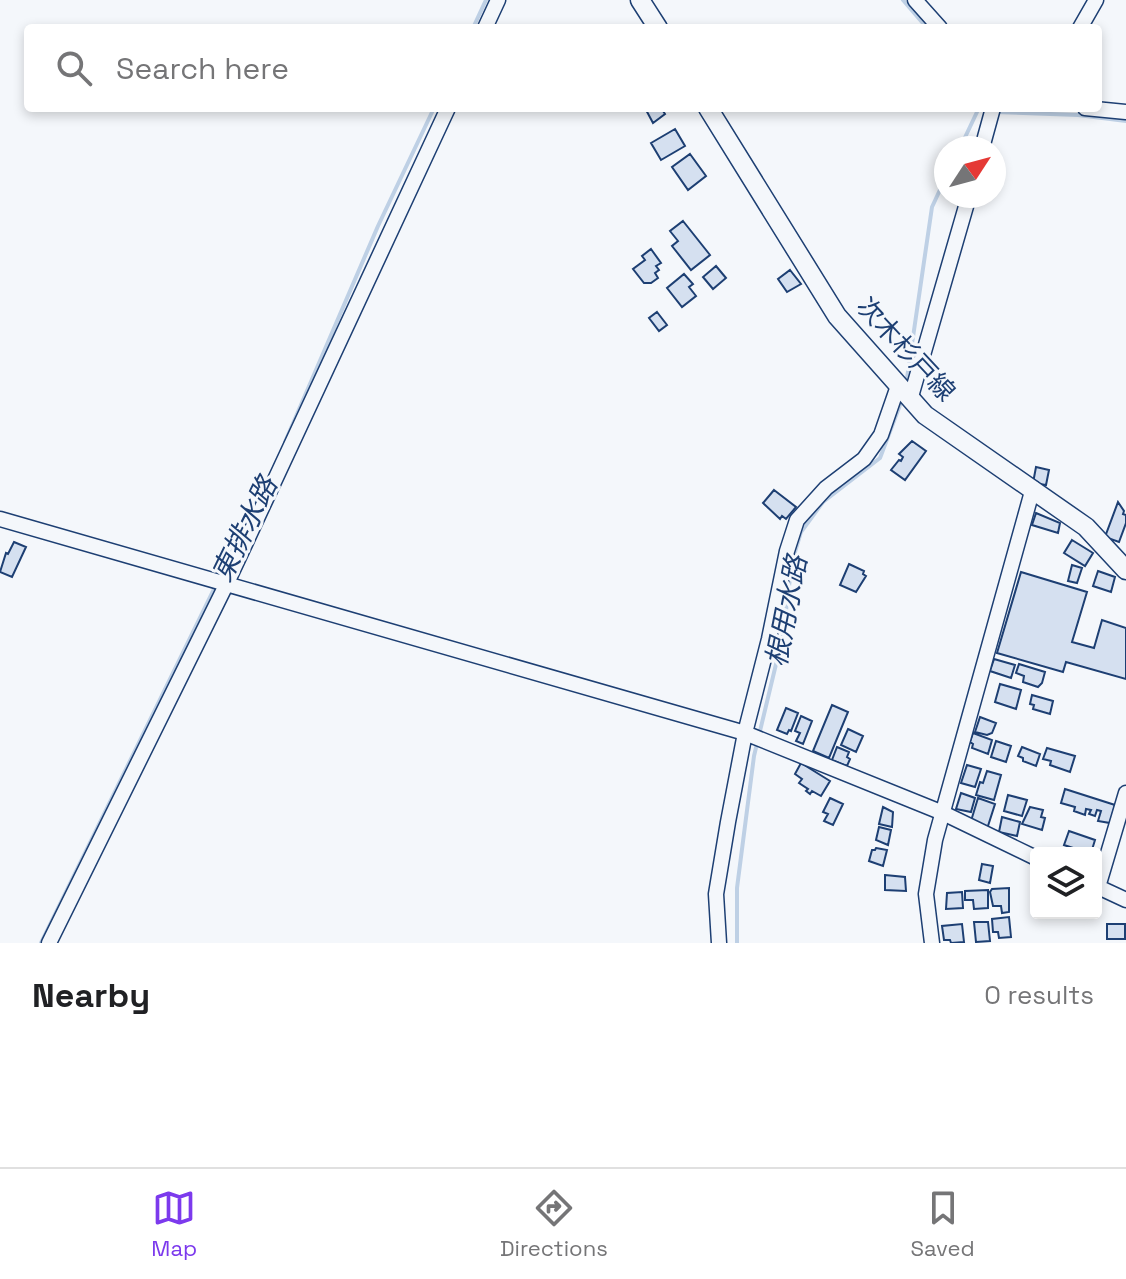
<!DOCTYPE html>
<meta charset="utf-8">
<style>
:root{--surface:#fff;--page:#f2f2f2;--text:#202124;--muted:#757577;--line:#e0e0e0;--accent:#7c3aed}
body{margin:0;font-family:"Space Grotesk","Noto Sans JP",sans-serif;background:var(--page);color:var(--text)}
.controls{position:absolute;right:24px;bottom:24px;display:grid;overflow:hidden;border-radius:8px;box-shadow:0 4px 12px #0003}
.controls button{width:72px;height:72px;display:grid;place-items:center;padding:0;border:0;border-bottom:2px solid var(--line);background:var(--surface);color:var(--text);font:40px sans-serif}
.compass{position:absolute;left:934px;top:136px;width:72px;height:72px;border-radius:50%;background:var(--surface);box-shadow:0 4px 12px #0003;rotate:54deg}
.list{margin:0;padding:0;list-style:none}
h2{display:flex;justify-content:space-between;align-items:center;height:104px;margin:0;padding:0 32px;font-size:34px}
h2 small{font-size:26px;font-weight:400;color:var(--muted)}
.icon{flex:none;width:44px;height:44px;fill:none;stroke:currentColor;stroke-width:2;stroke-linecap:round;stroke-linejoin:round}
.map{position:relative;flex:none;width:1126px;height:943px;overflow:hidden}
.search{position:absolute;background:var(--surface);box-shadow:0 4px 12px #0003;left:24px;right:24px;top:24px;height:88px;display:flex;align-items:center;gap:20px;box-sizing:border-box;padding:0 28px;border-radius:8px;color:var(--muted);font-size:30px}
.sheet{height:224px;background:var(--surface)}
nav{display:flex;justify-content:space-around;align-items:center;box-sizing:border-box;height:112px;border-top:2px solid var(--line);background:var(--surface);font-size:22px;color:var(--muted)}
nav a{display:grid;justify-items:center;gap:4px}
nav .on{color:var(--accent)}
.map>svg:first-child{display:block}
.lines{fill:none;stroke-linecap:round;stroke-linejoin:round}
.stream{stroke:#bed0e5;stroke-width:4}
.building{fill:#d5e0f0;stroke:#1d3f73;stroke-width:2}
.minor-casing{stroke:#1d3f73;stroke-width:17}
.major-casing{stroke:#1d3f73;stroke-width:21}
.minor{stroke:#f4f7fb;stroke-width:14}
.major{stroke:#f4f7fb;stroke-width:18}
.labels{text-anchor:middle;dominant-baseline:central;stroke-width:6;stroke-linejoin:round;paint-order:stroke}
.street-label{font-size:26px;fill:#1d3f73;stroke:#f4f7fb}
.water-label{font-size:28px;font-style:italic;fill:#1d3f73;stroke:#f4f7fb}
</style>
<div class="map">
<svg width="1126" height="943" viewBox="0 0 1126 943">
<rect width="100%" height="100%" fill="#f4f7fb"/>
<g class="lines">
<!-- stream -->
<path class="stream" d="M 903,0 L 927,28
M 473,28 L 486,0
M 995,112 L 1078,115 L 1126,121
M 960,148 L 977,112 L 975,108
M 906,385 L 932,207 L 946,177
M 285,442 L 378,226 L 434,108
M 41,943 L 259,497
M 737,943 L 737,888 L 754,756 L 783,635 L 792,562 L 801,532 L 823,502 L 880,458 L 903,397"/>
</g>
<!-- building -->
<path class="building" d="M 645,108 L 661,108 L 665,114 L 653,123 Z
M 675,129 L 685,146 L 661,160 L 651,143 Z
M 690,154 L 706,176 L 688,190 L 672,167 Z
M 683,221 L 710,255 L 691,270 L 672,246 L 678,241 L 670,231 Z
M 651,249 L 661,263 L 656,266 L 659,270 L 655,273 L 658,278 L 651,283 L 644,283 L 633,269 L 645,260 L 642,256 Z
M 716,266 L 726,278 L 713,289 L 703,277 Z
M 790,270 L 801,284 L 787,292 L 778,279 Z
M 684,274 L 693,284 L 689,287 L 696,296 L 682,307 L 667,288 Z
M 657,312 L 667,325 L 659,331 L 649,318 Z
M 912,441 L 926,451 L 905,480 L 891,470 L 899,460 L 901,461 L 903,457 L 899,454 Z
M 1036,467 L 1049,470 L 1046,485 L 1033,483 Z
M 774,490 L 796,507 L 786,519 L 782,516 L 780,519 L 763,503 Z
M 1118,502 L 1124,511 L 1123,514 L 1126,515 L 1126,523 L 1119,542 L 1105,537 Z
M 1036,513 L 1060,523 L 1058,533 L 1032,525 Z
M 1072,540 L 1093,553 L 1085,566 L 1064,553 Z
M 14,542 L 26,547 L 12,577 L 0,572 L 6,553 L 8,554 Z
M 849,564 L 864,571 L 863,574 L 866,576 L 856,592 L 840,585 Z
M 1072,565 L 1082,568 L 1077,583 L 1068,581 Z
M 1098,571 L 1115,577 L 1111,592 L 1093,586 Z
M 1021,572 L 1087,592 L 1072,642 L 1094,648 L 1102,620 L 1126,628 L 1126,679 L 1066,662 L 1063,672 L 997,653 Z
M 994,659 L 1015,665 L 1011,678 L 990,671 Z
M 1019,664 L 1045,672 L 1042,683 L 1038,687 L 1023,682 L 1024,676 L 1016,673 Z
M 1000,684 L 1021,690 L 1016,709 L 995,702 Z
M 1032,695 L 1053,701 L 1050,714 L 1033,709 L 1034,705 L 1030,704 Z
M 832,705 L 848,712 L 829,758 L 813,751 Z
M 786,708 L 798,713 L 791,731 L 789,730 L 787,734 L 777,730 Z
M 801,716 L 812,721 L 803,744 L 796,741 L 800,733 L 795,731 Z
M 980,717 L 996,723 L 992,733 L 987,735 L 975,732 Z
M 848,729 L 863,736 L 856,752 L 841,745 Z
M 973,733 L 992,740 L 988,754 L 972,748 L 973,744 L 970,742 Z
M 996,741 L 1011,746 L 1006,762 L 991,757 Z
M 837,747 L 849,752 L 847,757 L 850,759 L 847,766 L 832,760 Z
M 1022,747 L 1040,754 L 1036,766 L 1023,761 L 1023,758 L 1018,756 Z
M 1047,748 L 1075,756 L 1070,772 L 1050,765 L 1051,761 L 1043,759 Z
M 801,763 L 830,781 L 821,796 L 812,791 L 810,794 L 806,791 L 808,789 L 799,783 L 802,779 L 795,774 Z
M 967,765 L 981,769 L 975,787 L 961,783 Z
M 987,771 L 1001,775 L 994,800 L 976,795 L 980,782 L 983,783 Z
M 1065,789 L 1115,805 L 1110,823 L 1098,821 L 1101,811 L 1097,810 L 1095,816 L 1089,814 L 1091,810 L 1086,809 L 1085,815 L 1074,811 L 1075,807 L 1061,803 Z
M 961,793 L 975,798 L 971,812 L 956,809 Z
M 1008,795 L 1027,800 L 1022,816 L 1004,811 Z
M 830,798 L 843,804 L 833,825 L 824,821 L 828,814 L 823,812 Z
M 978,798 L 995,804 L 987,829 L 971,821 Z
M 883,807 L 893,812 L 892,827 L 879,824 Z
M 1030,807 L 1043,810 L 1041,817 L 1045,818 L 1042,830 L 1022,824 Z
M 1002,817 L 1020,822 L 1017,836 L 999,832 Z
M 879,827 L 891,830 L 888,845 L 876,840 Z
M 1069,831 L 1095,840 L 1091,853 L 1075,853 L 1076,849 L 1064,845 Z
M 876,848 L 887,850 L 883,866 L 869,861 L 872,850 L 875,850 Z
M 982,864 L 993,866 L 990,883 L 979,880 Z
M 885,875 L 905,877 L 906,891 L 885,890 Z
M 1009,888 L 1009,912 L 1002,913 L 1001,906 L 993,906 L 990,892 L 992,889 Z
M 988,890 L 988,908 L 974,909 L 973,900 L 965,900 L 965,891 Z
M 962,892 L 963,908 L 946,909 L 947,893 Z
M 1009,917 L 1011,937 L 999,938 L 998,932 L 993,932 L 992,919 Z
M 974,922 L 988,922 L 990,941 L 976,942 Z
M 962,924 L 964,942 L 951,943 L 950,940 L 944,940 L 942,926 Z
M 1107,924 L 1125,924 L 1125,939 L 1107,939 Z"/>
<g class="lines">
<defs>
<path id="minor" d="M 915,0 L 940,28
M 485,28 L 498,0
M 1080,28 L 1096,0
M 1085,108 L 1126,112
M 982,148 L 993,108
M 910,400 L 969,196
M 0,519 L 745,733 L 943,813 L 1036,858
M 1096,886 L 1126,900
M 1098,887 L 1126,793
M 49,943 L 226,585 L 448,108
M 719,943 L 716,894 L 728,822 L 745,733 L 769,639 L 787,551 L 797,520 L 826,488 L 864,459 L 881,435 L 898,386
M 932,943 L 926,894 L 935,840 L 1033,488"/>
<path id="major" d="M 640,0 L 658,28
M 708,108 L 837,316 L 925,415 L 1086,527 L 1126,570"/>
</defs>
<!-- minor casing -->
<use href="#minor" class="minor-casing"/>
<!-- major casing -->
<use href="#major" class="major-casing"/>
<!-- minor -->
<use href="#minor" class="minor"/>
<!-- major -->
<use href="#major" class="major"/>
</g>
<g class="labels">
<!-- street labels -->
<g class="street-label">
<text transform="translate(906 349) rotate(47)">次木杉戸線</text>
</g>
<!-- water labels -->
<g class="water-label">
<text transform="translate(244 529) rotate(-64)">東排水路</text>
<text transform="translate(786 611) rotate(-79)">根用水路</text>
</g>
</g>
</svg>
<div class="controls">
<button><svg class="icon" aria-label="layers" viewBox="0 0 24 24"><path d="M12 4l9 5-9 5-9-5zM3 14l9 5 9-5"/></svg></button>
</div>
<svg class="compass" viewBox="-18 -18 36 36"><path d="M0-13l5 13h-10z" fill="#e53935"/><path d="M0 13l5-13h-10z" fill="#757577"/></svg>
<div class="search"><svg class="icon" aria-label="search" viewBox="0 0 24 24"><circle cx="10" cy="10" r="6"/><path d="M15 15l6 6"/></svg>Search here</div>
</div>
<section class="sheet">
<h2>Nearby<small>0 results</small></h2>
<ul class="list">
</ul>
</section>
<nav>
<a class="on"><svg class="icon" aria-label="map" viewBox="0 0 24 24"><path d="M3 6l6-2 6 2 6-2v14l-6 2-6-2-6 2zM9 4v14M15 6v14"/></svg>Map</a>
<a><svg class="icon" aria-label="directions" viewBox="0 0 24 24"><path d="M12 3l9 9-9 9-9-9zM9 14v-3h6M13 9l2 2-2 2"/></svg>Directions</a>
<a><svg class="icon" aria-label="saved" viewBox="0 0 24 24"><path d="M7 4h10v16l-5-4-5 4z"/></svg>Saved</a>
</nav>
